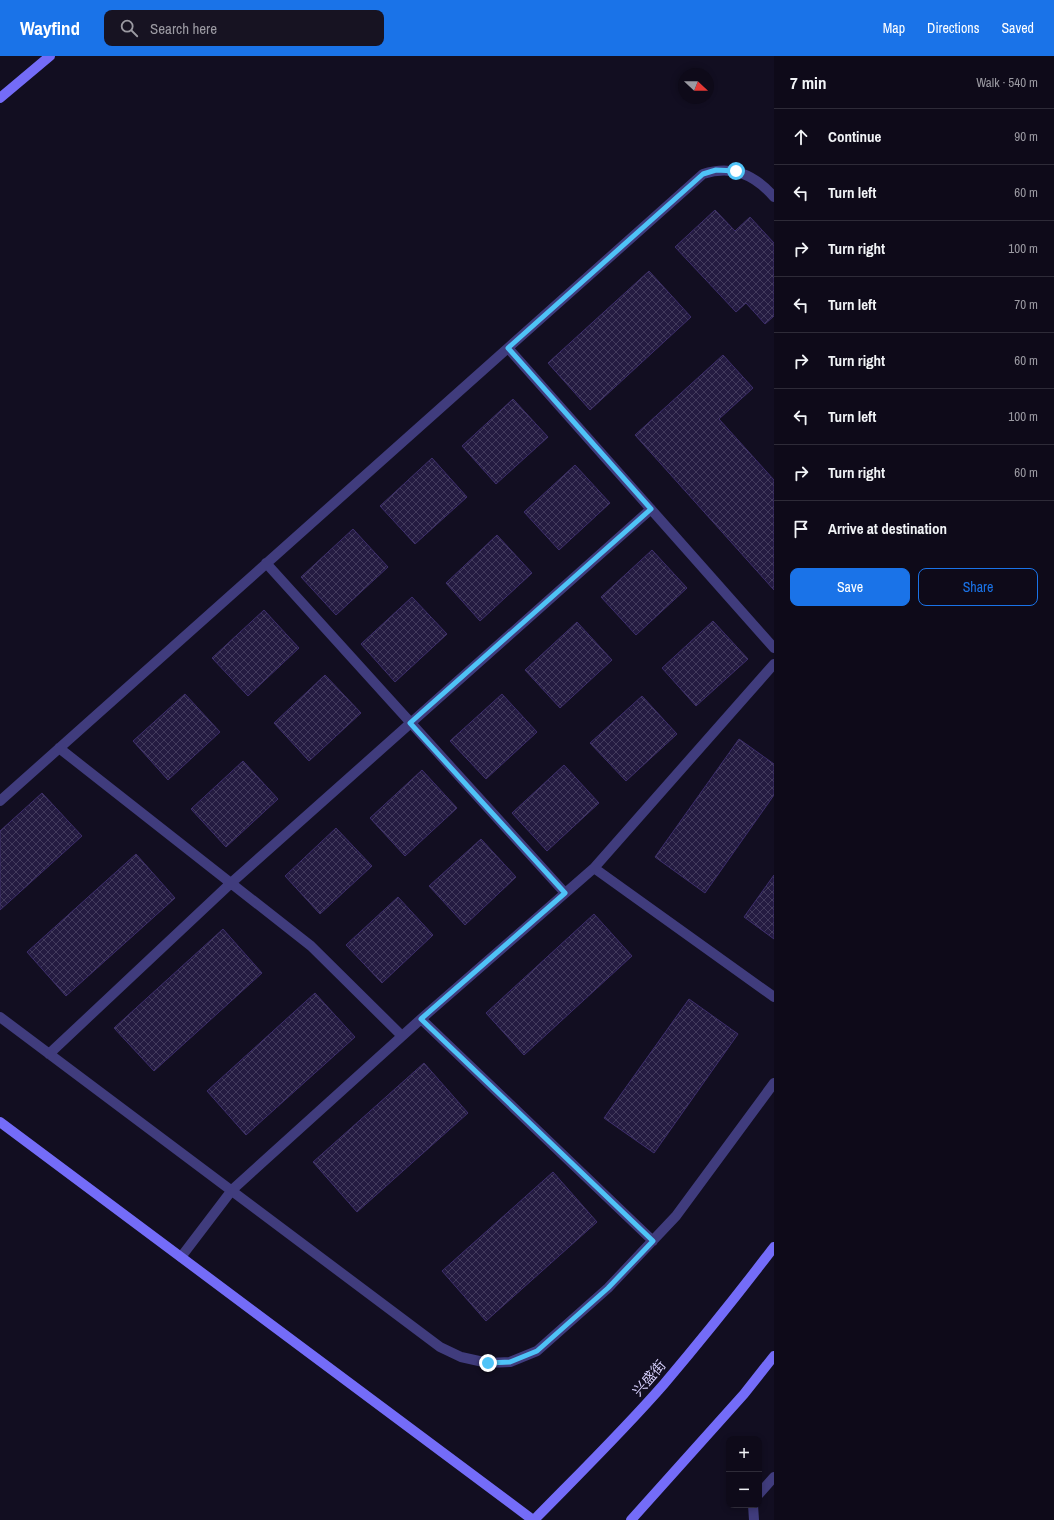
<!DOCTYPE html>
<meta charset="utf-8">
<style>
:root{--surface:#0e0a19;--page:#171322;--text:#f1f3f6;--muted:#9b9aa2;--line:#2e2b38;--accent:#1a73e8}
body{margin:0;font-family:"Archivo Narrow","Noto Sans SC",sans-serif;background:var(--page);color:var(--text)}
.controls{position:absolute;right:12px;bottom:12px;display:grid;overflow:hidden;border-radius:8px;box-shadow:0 2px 6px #0003}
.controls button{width:36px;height:36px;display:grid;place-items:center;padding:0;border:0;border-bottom:1px solid var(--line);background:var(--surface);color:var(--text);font:20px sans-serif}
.compass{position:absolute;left:678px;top:12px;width:36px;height:36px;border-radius:50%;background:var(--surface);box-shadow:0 2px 6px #0003;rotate:112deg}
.stop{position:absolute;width:12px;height:12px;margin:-9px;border:3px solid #4fc3f7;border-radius:50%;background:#fff}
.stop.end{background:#4fc3f7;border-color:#fff;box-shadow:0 1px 4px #0008}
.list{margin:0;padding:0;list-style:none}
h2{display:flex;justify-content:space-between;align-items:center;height:52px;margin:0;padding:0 16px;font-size:17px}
h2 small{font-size:13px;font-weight:400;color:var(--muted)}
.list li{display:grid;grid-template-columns:26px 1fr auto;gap:12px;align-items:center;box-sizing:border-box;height:56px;padding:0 16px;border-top:1px solid var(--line)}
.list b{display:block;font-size:15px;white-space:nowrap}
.list em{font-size:13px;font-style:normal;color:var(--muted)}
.actions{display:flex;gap:8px;padding:12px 16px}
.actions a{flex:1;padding:9px 0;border:1px solid var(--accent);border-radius:8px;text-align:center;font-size:14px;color:var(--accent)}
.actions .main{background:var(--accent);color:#fff}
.icon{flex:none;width:22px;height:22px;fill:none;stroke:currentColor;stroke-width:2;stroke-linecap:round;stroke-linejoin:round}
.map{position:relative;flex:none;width:774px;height:1464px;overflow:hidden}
header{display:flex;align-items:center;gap:24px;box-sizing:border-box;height:56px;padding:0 20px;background:var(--accent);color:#fff}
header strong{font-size:19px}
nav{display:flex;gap:22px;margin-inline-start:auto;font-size:14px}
.search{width:280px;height:36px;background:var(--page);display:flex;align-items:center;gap:10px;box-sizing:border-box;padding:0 14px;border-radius:8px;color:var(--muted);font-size:15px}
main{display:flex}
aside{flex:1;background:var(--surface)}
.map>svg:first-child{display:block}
.building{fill:url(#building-cross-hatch);stroke:#3d2e6b}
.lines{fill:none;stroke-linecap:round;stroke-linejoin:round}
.service{stroke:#403c7d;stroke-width:10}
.secondary{stroke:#746cf8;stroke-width:10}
.route{stroke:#4fc3f7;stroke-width:5}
.labels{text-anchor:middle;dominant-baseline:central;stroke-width:3;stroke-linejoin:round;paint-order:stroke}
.street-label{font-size:14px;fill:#d7d0fd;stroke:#120e21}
</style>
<header>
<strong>Wayfind</strong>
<div class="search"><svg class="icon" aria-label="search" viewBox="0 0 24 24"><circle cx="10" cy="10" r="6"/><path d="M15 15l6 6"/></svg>Search here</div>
<nav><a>Map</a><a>Directions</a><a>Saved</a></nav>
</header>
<main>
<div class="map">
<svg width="774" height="1464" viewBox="0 0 774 1464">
<defs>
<pattern id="building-cross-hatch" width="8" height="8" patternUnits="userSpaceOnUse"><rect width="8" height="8" fill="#241b41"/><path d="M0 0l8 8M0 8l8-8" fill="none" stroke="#433b5d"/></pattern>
</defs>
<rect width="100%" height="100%" fill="#120e21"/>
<!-- building -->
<path class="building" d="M 715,154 L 735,175 L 750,161 L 774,187 L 774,260 L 765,268 L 746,247 L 736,256 L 675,191 Z
M 649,215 L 691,261 L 590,354 L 548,307 Z
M 723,299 L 753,332 L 719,363 L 774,424 L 774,534 L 635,379 Z
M 513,343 L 548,381 L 496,428 L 462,390 Z
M 432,402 L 467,441 L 415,488 L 380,450 Z
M 575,409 L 610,447 L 559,494 L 524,456 Z
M 353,473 L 388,511 L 336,559 L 301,521 Z
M 497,479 L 532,517 L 480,565 L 446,527 Z
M 652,494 L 687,532 L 636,579 L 601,541 Z
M 412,541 L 447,578 L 395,626 L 361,588 Z
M 264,554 L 299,592 L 248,640 L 212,602 Z
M 713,565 L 748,603 L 696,650 L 662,612 Z
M 577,566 L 612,604 L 560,652 L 525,614 Z
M 325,619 L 361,657 L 309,705 L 274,667 Z
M 185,638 L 220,676 L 168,724 L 133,685 Z
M 502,638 L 537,676 L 486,723 L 450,685 Z
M 642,640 L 677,678 L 626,725 L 590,687 Z
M 739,683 L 774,708 L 774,739 L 705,837 L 655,801 Z
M 243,705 L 278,743 L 226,791 L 191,753 Z
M 564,709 L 599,747 L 547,795 L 512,757 Z
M 422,714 L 457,752 L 405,800 L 370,762 Z
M 42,737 L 82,780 L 0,854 L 0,775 Z
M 336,772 L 372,810 L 320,858 L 285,820 Z
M 481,783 L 516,821 L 465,869 L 429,830 Z
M 136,798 L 175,842 L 66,940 L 27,896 Z
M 774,819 L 774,883 L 744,861 Z
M 398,841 L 433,879 L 382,927 L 346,889 Z
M 594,858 L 632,900 L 524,999 L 486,957 Z
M 223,873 L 262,917 L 154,1015 L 114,972 Z
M 315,937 L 355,981 L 246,1079 L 207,1035 Z
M 689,943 L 738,978 L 654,1097 L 604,1062 Z
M 424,1007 L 468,1057 L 357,1156 L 313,1106 Z
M 553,1116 L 597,1166 L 486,1265 L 442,1215 Z"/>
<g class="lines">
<!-- service -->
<path class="service" d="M 508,292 L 774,592
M 266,507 L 565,837
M 59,692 L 311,890 L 402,980
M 0,745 L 703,118 C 732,109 754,118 774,141
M 594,812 L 774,941
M 0,961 L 440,1291 L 461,1301 L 488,1307 L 510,1306 L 537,1295 L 608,1232 L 676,1160 L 774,1027
M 421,963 L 653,1185
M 49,998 L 231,827 L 651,453
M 181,1201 L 232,1134 L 421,963 L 594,812 L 774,608
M 759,1438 L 774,1421
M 753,1449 L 754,1464"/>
<!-- secondary -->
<path class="secondary" d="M 0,42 L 50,0
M 0,1066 L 533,1464
M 534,1464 C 578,1419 623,1375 664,1328 C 702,1283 739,1237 774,1191
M 631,1464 L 744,1338 L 774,1300"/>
</g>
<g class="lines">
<!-- route -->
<path class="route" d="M 488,1307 L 510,1306 L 537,1295 L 608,1232 L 653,1185 L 421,963 L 565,837 L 410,667 L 651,453 L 508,292 L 703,118 L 716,114 L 736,115"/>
</g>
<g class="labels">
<!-- street labels -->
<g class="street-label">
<text transform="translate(649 1322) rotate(-49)">兴盛街</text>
</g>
</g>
</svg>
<div class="controls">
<button>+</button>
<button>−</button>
</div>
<svg class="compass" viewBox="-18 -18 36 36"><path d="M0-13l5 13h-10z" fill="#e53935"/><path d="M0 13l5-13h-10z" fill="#9b9aa2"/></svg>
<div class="stop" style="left:736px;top:115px"></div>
<div class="stop end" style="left:488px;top:1307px"></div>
</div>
<aside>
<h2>7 min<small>Walk · 540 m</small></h2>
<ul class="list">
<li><svg class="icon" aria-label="ahead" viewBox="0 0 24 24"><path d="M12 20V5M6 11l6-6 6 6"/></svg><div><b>Continue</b></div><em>90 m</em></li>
<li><svg class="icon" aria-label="left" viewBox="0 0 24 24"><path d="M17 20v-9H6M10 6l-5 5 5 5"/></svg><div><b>Turn left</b></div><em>60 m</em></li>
<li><svg class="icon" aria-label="right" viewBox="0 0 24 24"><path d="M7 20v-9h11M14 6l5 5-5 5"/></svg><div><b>Turn right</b></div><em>100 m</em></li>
<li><svg class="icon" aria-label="left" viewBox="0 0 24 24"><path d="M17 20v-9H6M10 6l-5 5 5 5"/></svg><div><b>Turn left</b></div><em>70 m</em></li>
<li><svg class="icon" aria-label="right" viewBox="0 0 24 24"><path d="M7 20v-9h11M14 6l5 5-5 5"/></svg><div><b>Turn right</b></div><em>60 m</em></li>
<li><svg class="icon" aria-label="left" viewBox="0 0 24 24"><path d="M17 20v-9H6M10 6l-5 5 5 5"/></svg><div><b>Turn left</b></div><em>100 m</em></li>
<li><svg class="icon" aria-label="right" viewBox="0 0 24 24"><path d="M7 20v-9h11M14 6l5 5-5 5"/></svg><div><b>Turn right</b></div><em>60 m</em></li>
<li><svg class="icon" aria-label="arrive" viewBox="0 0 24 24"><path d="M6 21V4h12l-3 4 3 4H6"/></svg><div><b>Arrive at destination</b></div></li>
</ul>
<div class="actions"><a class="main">Save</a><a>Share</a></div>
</aside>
</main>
